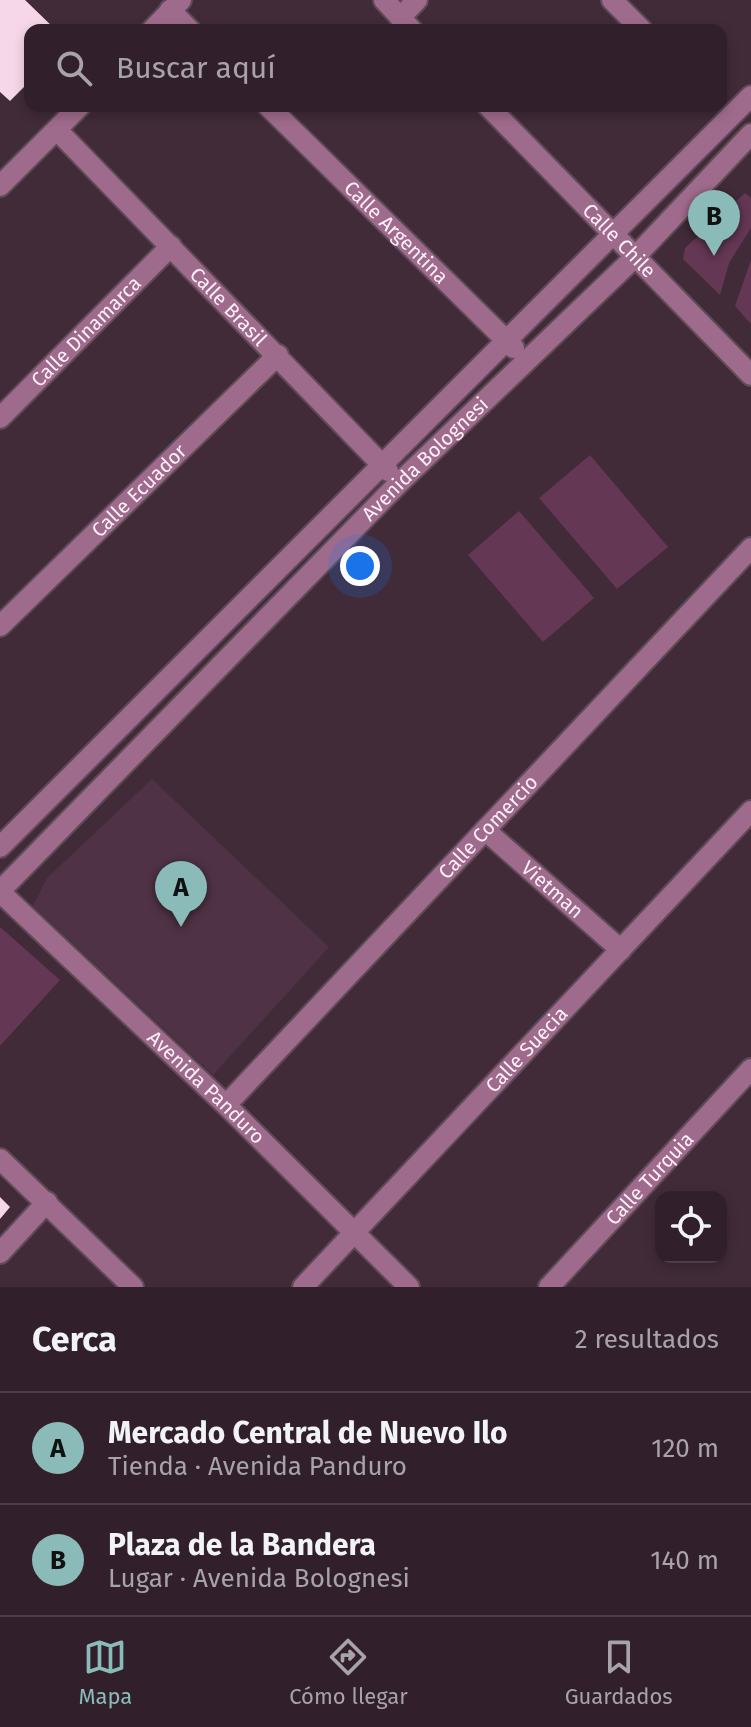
<!DOCTYPE html>
<html lang="es">
<meta charset="utf-8">
<style>
:root{--surface:#31202b;--page:#392833;--text:#f1f3f6;--muted:#a8a3a9;--line:#4c3e47;--accent:#8bbbb9}
body{margin:0;font-family:"Fira Sans",sans-serif;background:var(--page);color:var(--text)}
.controls{position:absolute;right:24px;bottom:24px;display:grid;overflow:hidden;border-radius:16px;box-shadow:0 4px 12px #0003}
.controls button{width:72px;height:72px;display:grid;place-items:center;padding:0;border:0;border-bottom:2px solid var(--line);background:var(--surface);color:var(--text);font:40px sans-serif}
.you{position:absolute;left:360px;top:566px;width:28px;height:28px;margin:-20px;border:6px solid #fff;border-radius:50%;background:#1a73e8;box-shadow:0 0 0 12px #1a73e833}
.badge{display:grid;place-items:center;width:52px;height:52px;border-radius:50%;background:var(--accent);color:#111;font-size:26px;font-weight:700}
.pin{position:absolute;translate:-50% -66px;filter:drop-shadow(0 2px 4px #0008)}
.pin::after{content:'';position:absolute;top:42px;width:28px;height:24px;background:inherit;clip-path:polygon(0 0,100% 0,50% 100%)}
.list{margin:0;padding:0;list-style:none}
h2{display:flex;justify-content:space-between;align-items:center;height:104px;margin:0;padding:0 32px;font-size:34px}
h2 small{font-size:26px;font-weight:400;color:var(--muted)}
.list li{display:grid;grid-template-columns:52px 1fr auto;gap:24px;align-items:center;box-sizing:border-box;height:112px;padding:0 32px;border-top:2px solid var(--line)}
.list b{display:block;font-size:30px;white-space:nowrap}
.list p{margin:0;font-size:26px;white-space:nowrap;color:var(--muted)}
.list em{font-size:26px;font-style:normal;color:var(--muted)}
.icon{flex:none;width:44px;height:44px;fill:none;stroke:currentColor;stroke-width:2;stroke-linecap:round;stroke-linejoin:round}
.map{position:relative;flex:none;width:751px;height:1287px;overflow:hidden}
.search{position:absolute;background:var(--surface);box-shadow:0 4px 12px #0003;left:24px;right:24px;top:24px;height:88px;display:flex;align-items:center;gap:20px;box-sizing:border-box;padding:0 28px;border-radius:16px;color:var(--muted);font-size:30px}
.sheet{height:328px;background:var(--surface)}
nav{display:flex;justify-content:space-around;align-items:center;box-sizing:border-box;height:112px;border-top:2px solid var(--line);background:var(--surface);font-size:22px;color:var(--muted)}
nav a{display:grid;justify-items:center;gap:4px}
nav .on{color:var(--accent)}
.map>svg:first-child{display:block}
.built{fill:#4f3245}
.green{fill:#643754}
.building{fill:#f6d7e9}
.lines{fill:none;stroke-linecap:round;stroke-linejoin:round}
.minor-casing{stroke:#5f4a58;stroke-width:24}
.minor{stroke:#9f6b8c;stroke-width:20}
.labels{text-anchor:middle;dominant-baseline:central;stroke-width:8;stroke-linejoin:round;paint-order:stroke}
.street-label{font-size:20px;fill:#ffeff8;stroke:#37212f}
</style>
<div class="map">
<svg width="751" height="1287" viewBox="0 0 751 1287">
<rect width="100%" height="100%" fill="#412b39"/>
<!-- built -->
<path class="built" d="M 152,779 L 329,947 L 213,1075 L 33,906 L 47,878 Z"/>
<!-- green -->
<path class="green" d="M 745,193 L 751,198 L 751,228 L 729,263 L 720,295 L 683,259 L 685,248 Z
M 751,260 L 751,324 L 735,306 Z
M 590,455 L 668,547 L 617,589 L 539,498 Z
M 519,511 L 594,598 L 543,642 L 468,555 Z
M 0,927 L 60,980 L 0,1046 Z"/>
<!-- building -->
<path class="building" d="M 0,0 L 25,0 L 56,30 L 30,30 L 30,81 L 10,101 L 0,92 Z
M 0,1197 L 10,1207 L 0,1219 Z"/>
<g class="lines">
<defs>
<g id="minor">
<path d="M 384,0 L 412,30"/>
<path d="M 612,0 L 642,30"/>
<path d="M 170,10 L 190,30"/>
<path d="M 400,18 L 417,0"/>
<path d="M 152,30 L 181,0"/>
<path id="s1" d="M 268,106 L 514,348"/>
<path id="s2" d="M 488,106 L 751,375"/>
<path id="s3" d="M 57,130 L 388,471"/>
<path d="M 0,186 L 80,106"/>
<path id="s4" d="M 0,418 L 171,246"/>
<path id="s5" d="M 0,626 L 278,355"/>
<path id="s6" d="M 485,830 L 621,950"/>
<path d="M 0,847 L 751,96"/>
<path id="s7" d="M 0,891 L 400,482 L 635,257 L 751,134"/>
<path id="s8" d="M 0,892 L 226,1105 L 409,1287"/>
<path id="s9" d="M 226,1105 L 751,548"/>
<path d="M 0,1159 L 133,1287"/>
<path d="M 0,1253 L 47,1202"/>
<path id="s10" d="M 303,1287 L 751,811"/>
<path id="s11" d="M 549,1287 L 751,1069"/>
</g>
</defs>
<!-- minor casing -->
<use href="#minor" class="minor-casing"/>
<!-- minor -->
<use href="#minor" class="minor"/>
</g>
<g class="labels">
<!-- street labels -->
<g class="street-label">
<text stroke="none"><textPath href="#s1" startOffset="180">Calle Argentina</textPath></text>
<text stroke="none"><textPath href="#s2" startOffset="188">Calle Chile</textPath></text>
<text stroke="none"><textPath href="#s3" startOffset="246">Calle Brasil</textPath></text>
<text stroke="none"><textPath href="#s4" startOffset="122">Calle Dinamarca</textPath></text>
<text stroke="none"><textPath href="#s7" startOffset="606">Avenida Bolognesi</textPath></text>
<text stroke="none"><textPath href="#s5" startOffset="194">Calle Ecuador</textPath></text>
<text stroke="none"><textPath href="#s9" startOffset="382">Calle Comercio</textPath></text>
<text stroke="none"><textPath href="#s6" startOffset="90">Vietman</textPath></text>
<text stroke="none"><textPath href="#s10" startOffset="326">Calle Suecia</textPath></text>
<text stroke="none"><textPath href="#s8" startOffset="284">Avenida Panduro</textPath></text>
<text stroke="none"><textPath href="#s11" startOffset="148">Calle Turquia</textPath></text>
</g>
</g>
</svg>
<div class="controls">
<button><svg class="icon" aria-label="locate" viewBox="0 0 24 24"><circle cx="12" cy="12" r="6"/><path d="M12 2v4M12 18v4M2 12h4M18 12h4"/></svg></button>
</div>
<div class="you"></div>
<div class="pin badge" style="left:181px;top:927px">A</div>
<div class="pin badge" style="left:714px;top:256px">B</div>
<div class="search"><svg class="icon" aria-label="search" viewBox="0 0 24 24"><circle cx="10" cy="10" r="6"/><path d="M15 15l6 6"/></svg>Buscar aquí</div>
</div>
<section class="sheet">
<h2>Cerca<small>2 resultados</small></h2>
<ul class="list">
<li><span class="badge">A</span><div><b>Mercado Central de Nuevo Ilo</b><p>Tienda · Avenida Panduro</p></div><em>120 m</em></li>
<li><span class="badge">B</span><div><b>Plaza de la Bandera</b><p>Lugar · Avenida Bolognesi</p></div><em>140 m</em></li>
</ul>
</section>
<nav>
<a class="on"><svg class="icon" aria-label="map" viewBox="0 0 24 24"><path d="M3 6l6-2 6 2 6-2v14l-6 2-6-2-6 2zM9 4v14M15 6v14"/></svg>Mapa</a>
<a><svg class="icon" aria-label="directions" viewBox="0 0 24 24"><path d="M12 3l9 9-9 9-9-9zM9 14v-3h6M13 9l2 2-2 2"/></svg>Cómo llegar</a>
<a><svg class="icon" aria-label="saved" viewBox="0 0 24 24"><path d="M7 4h10v16l-5-4-5 4z"/></svg>Guardados</a>
</nav>
